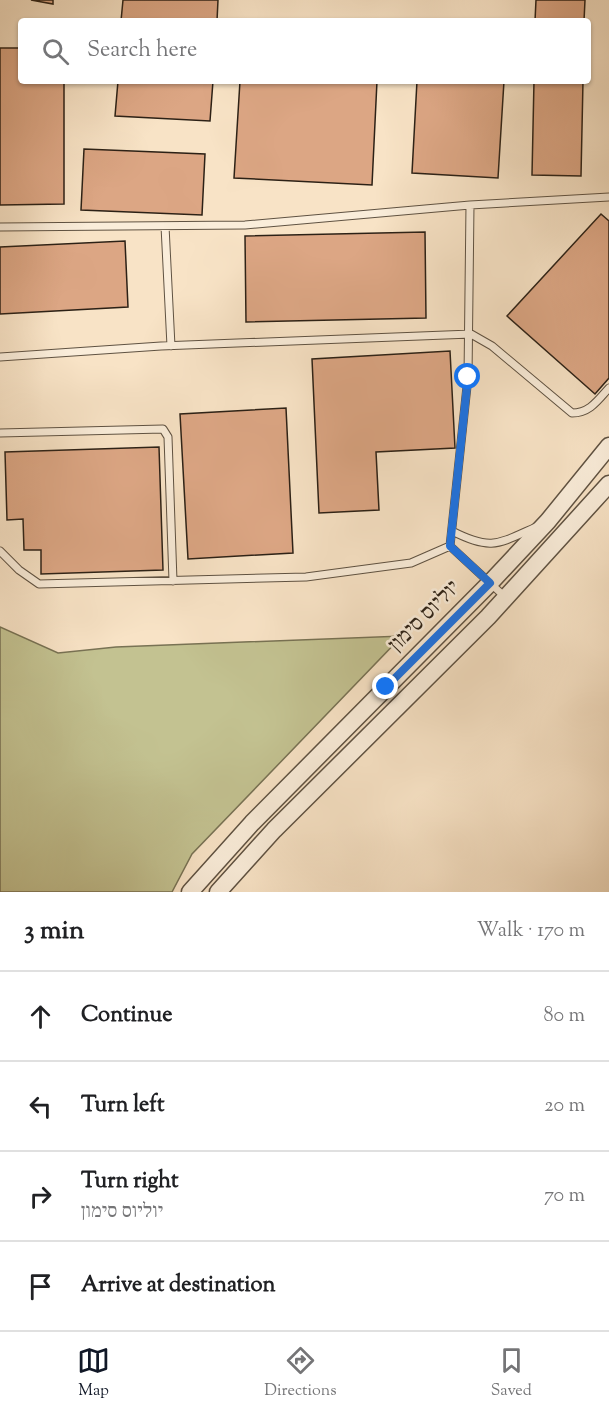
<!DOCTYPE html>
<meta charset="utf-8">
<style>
:root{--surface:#fff;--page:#f6f6f6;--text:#202124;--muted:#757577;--line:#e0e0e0;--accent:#111827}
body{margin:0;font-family:"Sorts Mill Goudy","Frank Ruhl Libre",serif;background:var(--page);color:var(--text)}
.stop{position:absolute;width:18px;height:18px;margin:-14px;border:4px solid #1a73e8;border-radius:50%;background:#fff}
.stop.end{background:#1a73e8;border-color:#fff;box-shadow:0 2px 6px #0008}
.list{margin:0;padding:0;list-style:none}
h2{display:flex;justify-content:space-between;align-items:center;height:78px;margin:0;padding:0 24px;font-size:26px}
h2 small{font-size:20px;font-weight:400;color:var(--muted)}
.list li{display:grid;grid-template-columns:39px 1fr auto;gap:18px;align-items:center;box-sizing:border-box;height:90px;padding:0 24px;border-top:2px solid var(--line)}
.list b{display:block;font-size:22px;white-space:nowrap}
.list p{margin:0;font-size:20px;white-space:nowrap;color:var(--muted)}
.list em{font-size:20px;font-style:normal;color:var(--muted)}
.icon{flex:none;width:33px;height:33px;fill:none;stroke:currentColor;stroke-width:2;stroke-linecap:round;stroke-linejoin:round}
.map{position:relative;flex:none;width:609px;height:892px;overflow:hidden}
.search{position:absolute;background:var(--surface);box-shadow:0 2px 4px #0004;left:18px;right:18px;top:18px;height:66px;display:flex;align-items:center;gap:15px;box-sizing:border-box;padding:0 21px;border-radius:6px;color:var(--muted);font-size:22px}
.sheet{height:438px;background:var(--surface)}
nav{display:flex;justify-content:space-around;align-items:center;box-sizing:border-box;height:84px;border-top:2px solid var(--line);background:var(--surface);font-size:16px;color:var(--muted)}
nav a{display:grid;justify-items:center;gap:3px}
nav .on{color:var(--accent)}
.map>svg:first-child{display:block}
.green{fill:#c3c291;stroke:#787254;stroke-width:1.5}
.building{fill:#dca684;stroke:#2c2116;stroke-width:1.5}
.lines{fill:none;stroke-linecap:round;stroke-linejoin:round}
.service-casing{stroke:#5f5242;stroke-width:9}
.tertiary-casing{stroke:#5f5242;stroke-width:19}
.service{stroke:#faedda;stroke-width:7}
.tertiary{stroke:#faedda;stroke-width:16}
.route{stroke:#1a73e8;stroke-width:8}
.labels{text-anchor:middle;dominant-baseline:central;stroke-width:5;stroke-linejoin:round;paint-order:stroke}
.street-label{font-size:22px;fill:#2c2116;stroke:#faedda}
</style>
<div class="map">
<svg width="609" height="892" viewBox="0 0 609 892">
<rect width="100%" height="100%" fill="#f8e3c6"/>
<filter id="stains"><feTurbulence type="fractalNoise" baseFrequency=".00333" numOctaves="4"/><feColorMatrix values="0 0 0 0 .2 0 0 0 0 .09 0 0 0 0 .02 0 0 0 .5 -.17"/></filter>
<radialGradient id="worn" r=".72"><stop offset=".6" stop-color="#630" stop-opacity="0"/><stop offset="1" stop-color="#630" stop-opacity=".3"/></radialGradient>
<!-- green -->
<path class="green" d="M 0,627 L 58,653 L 116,647 L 402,636 L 192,854 L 172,892 L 0,892 Z"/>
<!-- building -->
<path class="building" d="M 31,0 L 53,0 L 53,4 Z
M 123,0 L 218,0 L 217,21 L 121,21 Z
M 536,0 L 585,0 L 584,21 L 535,21 Z
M 0,48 L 21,48 L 21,81 L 64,81 L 64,204 L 0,205 Z
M 118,81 L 213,81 L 210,121 L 115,116 Z
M 240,81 L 377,81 L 372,185 L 234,178 Z
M 417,81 L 504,81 L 498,178 L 412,173 Z
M 534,81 L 583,81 L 581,176 L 532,175 Z
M 84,149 L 205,154 L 202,215 L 81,210 Z
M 601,214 L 609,221 L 609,378 L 595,394 L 507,316 Z
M 425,232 L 426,318 L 246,322 L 245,236 Z
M 125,241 L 128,307 L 0,314 L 0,247 Z
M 450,351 L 455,448 L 376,452 L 379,510 L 319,513 L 312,359 Z
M 286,408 L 293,553 L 188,559 L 180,414 Z
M 159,447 L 163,570 L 41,574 L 41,550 L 24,550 L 23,519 L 7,520 L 5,452 Z"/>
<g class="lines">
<defs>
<path id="service" d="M 470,205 L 609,197
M 165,226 L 171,346
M 0,227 L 245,225 L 470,205 L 468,377 L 450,546 L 504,596
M 0,357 L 161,346 L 471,334 L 492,346 L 572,413 C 590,413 598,400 609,388
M 0,433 L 163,429 L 168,437 L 173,581
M 452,531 C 491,551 498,544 536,527
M 0,551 L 19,570 L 39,584 L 306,577 L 411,563 L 450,546"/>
<path id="tertiary" d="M 190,892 L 252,823 L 490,583 L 548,521 L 609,446
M 218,892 L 274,830 L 488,617 L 609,484"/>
</defs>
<!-- service casing -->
<use href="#service" class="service-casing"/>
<!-- tertiary casing -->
<use href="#tertiary" class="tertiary-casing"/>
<!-- service -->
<use href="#service" class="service"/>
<!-- tertiary -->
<use href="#tertiary" class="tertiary"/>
</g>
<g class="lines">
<!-- route -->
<path class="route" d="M 386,687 L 490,583 L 450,546 L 468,377"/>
</g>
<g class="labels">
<!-- street labels -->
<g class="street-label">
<text transform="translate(425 617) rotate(-45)">יוליוס סימון</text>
</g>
</g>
<rect width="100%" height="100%" filter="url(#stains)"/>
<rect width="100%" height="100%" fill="url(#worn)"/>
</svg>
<div class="stop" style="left:468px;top:377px"></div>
<div class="stop end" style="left:386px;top:687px"></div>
<div class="search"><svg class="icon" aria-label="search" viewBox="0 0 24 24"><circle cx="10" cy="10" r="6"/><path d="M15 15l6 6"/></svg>Search here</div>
</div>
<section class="sheet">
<h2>3 min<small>Walk · 170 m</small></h2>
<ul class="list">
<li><svg class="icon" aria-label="ahead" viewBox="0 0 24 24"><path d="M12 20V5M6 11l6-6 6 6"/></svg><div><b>Continue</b></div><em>80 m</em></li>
<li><svg class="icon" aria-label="left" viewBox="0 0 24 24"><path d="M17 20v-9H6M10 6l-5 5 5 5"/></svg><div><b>Turn left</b></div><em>20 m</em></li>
<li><svg class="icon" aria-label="right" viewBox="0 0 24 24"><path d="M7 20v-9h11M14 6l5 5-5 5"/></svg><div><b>Turn right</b><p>יוליוס סימון</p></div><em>70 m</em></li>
<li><svg class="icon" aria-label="arrive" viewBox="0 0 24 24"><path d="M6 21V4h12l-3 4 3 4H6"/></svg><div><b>Arrive at destination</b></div></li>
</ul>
</section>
<nav>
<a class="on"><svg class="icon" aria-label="map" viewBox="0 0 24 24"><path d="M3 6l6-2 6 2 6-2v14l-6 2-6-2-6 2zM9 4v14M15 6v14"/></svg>Map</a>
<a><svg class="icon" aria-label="directions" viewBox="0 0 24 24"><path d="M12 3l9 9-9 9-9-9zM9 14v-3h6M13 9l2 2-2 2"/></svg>Directions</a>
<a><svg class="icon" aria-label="saved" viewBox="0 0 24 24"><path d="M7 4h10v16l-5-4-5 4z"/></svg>Saved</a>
</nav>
